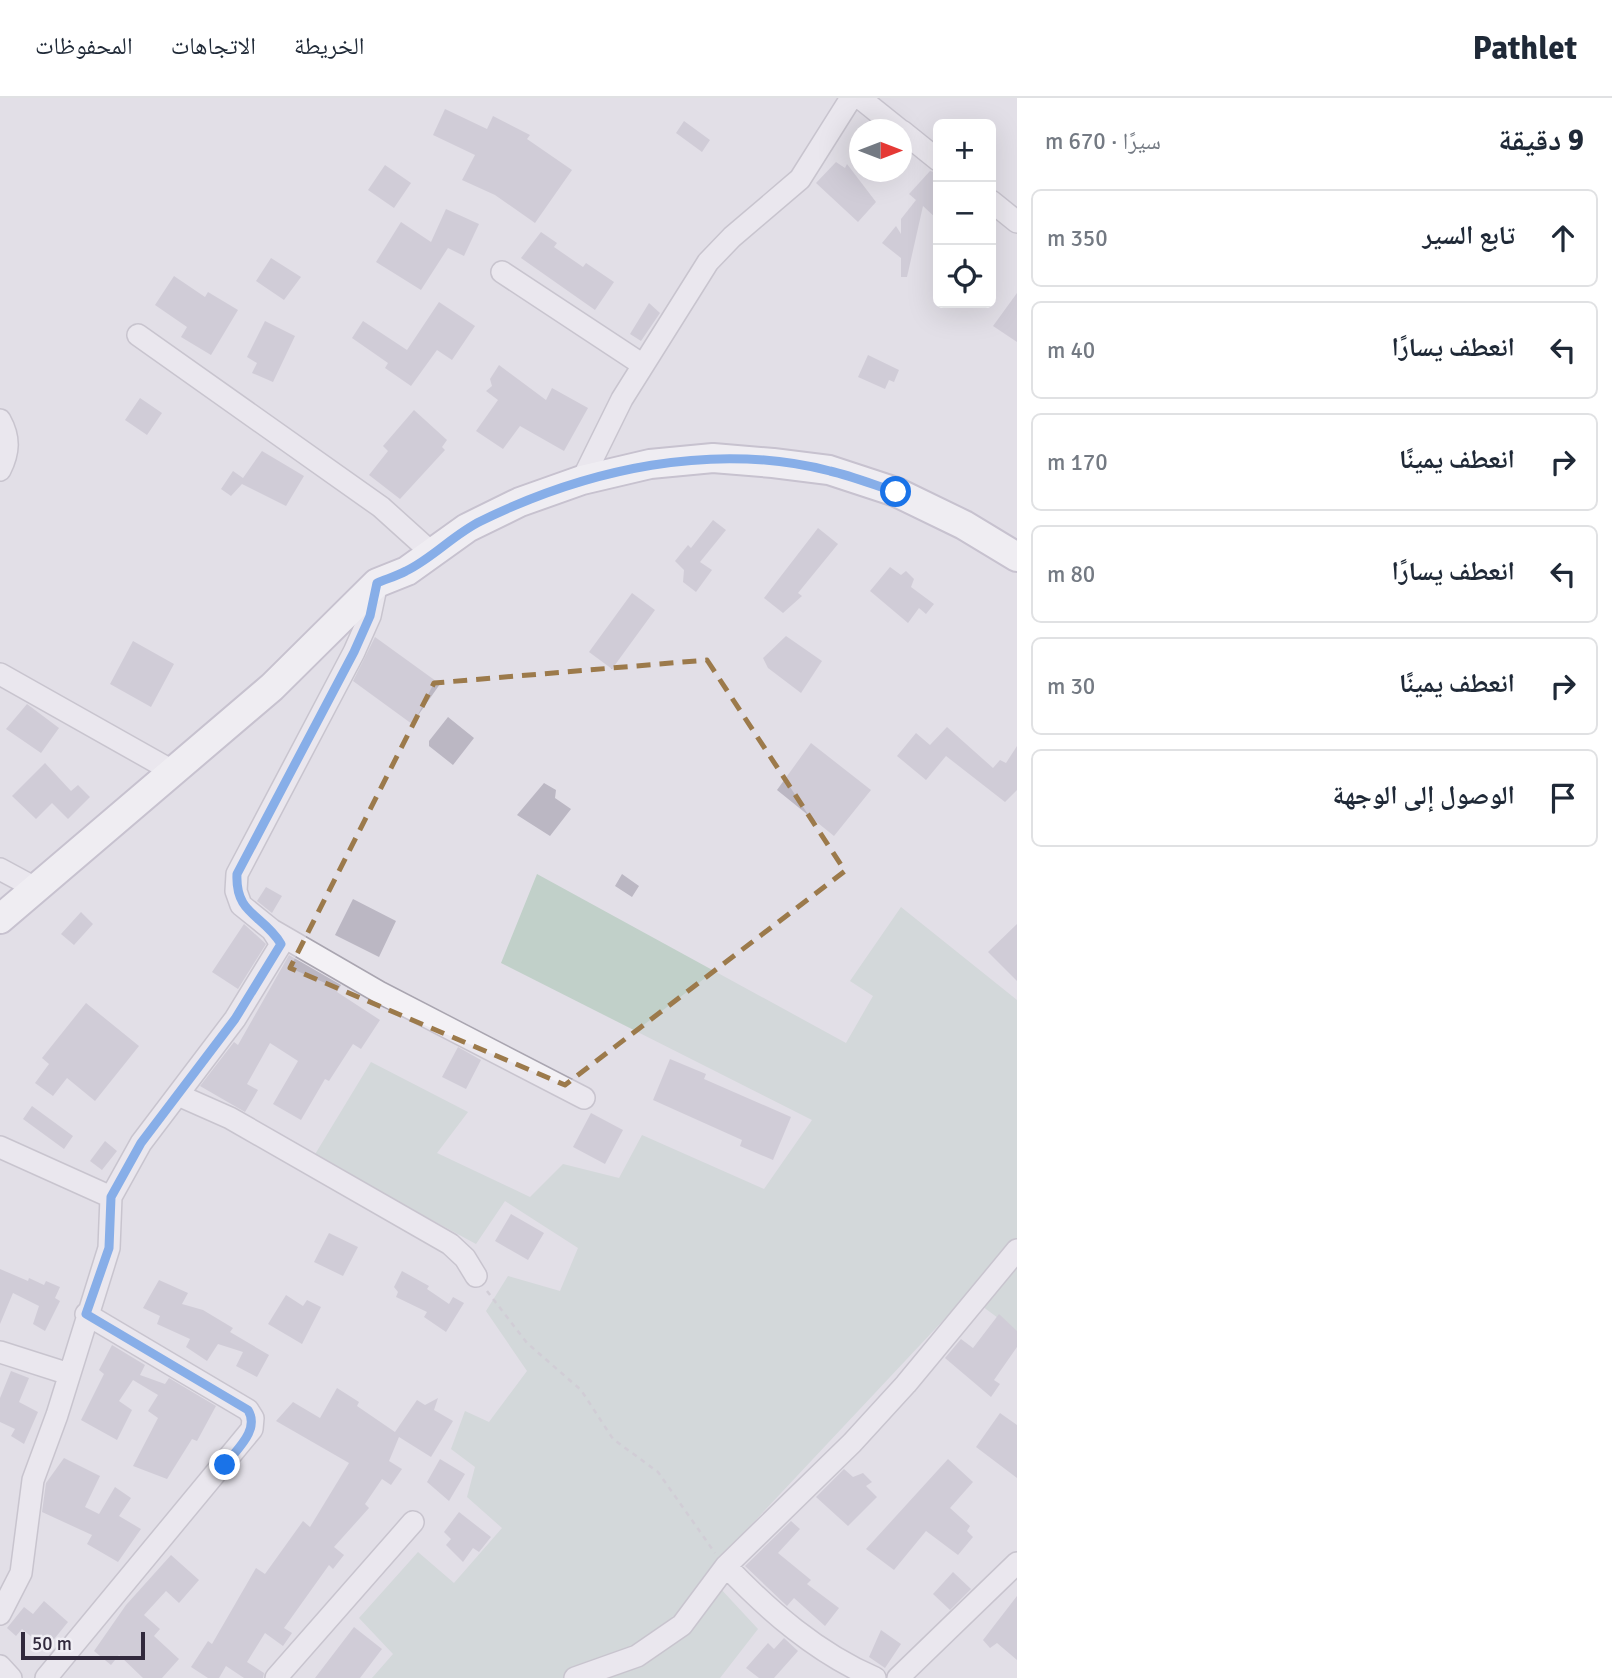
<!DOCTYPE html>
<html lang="ar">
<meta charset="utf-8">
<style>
:root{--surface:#fff;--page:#f2f2f3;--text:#1f2937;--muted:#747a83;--line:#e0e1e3}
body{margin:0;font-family:Signika,"Noto Naskh Arabic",sans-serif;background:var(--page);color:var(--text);direction:rtl}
.controls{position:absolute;right:21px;top:21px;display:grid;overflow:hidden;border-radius:10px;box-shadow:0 7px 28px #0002}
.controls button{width:63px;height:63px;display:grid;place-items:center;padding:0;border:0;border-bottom:2px solid var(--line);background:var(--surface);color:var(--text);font:35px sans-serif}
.compass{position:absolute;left:849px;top:21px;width:63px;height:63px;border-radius:50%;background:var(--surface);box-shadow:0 7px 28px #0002;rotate:90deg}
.scale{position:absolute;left:21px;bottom:18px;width:124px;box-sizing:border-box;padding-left:7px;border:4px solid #31293c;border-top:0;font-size:19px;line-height:24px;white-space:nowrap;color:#31293c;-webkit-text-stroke:5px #f0eef4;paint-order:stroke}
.stop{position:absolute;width:21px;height:21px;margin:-16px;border:5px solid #1a73e8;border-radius:50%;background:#fff}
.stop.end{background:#1a73e8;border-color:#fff;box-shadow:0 2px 7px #0008}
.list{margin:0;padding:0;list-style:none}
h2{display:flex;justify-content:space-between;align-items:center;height:91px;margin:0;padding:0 28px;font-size:30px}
h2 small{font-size:23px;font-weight:400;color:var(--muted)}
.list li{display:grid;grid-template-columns:46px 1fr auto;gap:21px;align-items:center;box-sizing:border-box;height:98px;margin:0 14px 14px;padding:0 14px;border:2px solid var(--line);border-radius:10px}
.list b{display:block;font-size:26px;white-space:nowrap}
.list em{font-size:23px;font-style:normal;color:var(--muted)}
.icon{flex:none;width:38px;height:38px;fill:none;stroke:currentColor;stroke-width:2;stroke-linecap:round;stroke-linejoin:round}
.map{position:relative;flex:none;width:1017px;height:1580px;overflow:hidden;direction:ltr}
header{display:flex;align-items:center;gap:42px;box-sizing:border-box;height:98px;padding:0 35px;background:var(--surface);border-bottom:2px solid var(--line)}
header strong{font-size:33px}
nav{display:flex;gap:38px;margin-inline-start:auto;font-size:24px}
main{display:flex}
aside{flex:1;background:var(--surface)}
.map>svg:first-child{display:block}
.green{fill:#c1d0c9}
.building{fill:#bbb7c3}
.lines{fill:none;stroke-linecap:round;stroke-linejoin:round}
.minor-casing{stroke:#a9a5b0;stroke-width:24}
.major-casing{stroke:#a69fb1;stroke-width:32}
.path{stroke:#bdb9c1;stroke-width:2.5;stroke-dasharray:5 5;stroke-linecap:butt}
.minor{stroke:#f3f1f5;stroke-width:21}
.major{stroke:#fff;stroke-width:28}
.route{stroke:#1a73e8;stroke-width:9}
.marked{fill:none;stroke:#9c7a4b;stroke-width:5;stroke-dasharray:14 9;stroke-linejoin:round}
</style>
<header>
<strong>Pathlet</strong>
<nav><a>الخريطة</a><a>الاتجاهات</a><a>المحفوظات</a></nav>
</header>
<main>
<aside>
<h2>9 دقيقة<small>سيرًا · 670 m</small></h2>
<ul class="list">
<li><svg class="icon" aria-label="ahead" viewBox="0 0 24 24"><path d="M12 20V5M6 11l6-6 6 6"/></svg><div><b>تابع السير</b></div><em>350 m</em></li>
<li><svg class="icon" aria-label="left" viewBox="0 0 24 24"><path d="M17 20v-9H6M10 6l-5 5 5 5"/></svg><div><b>انعطف يسارًا</b></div><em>40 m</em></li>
<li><svg class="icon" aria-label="right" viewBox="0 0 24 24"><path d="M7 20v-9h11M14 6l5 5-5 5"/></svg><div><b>انعطف يمينًا</b></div><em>170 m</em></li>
<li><svg class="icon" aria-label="left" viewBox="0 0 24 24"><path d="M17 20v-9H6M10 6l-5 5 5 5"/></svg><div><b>انعطف يسارًا</b></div><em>80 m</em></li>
<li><svg class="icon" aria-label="right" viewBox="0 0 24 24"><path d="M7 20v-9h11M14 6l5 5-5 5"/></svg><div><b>انعطف يمينًا</b></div><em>30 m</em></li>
<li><svg class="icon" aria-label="arrive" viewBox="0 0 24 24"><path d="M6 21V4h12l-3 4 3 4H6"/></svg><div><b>الوصول إلى الوجهة</b></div></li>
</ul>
</aside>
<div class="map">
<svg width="1017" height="1580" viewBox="0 0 1017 1580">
<rect width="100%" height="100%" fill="#e2dfe7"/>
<!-- green -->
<path class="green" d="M 537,776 L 846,945 L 873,898 L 850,883 L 901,809 L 1017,902 L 1017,1234 L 967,1197 L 706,1475 L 758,1531 L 720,1580 L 372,1580 L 393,1556 L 359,1520 L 418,1454 L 454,1485 L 502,1430 L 467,1399 L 475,1369 L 451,1351 L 465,1313 L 489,1324 L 527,1273 L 486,1213 L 508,1178 L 560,1193 L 578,1150 L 505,1103 L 476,1146 L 314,1058 L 371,964 L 468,1014 L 437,1055 L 530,1099 L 563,1066 L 619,1080 L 642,1037 L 764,1091 L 812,1022 L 501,865 Z"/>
<!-- building -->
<path class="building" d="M 445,11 L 487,31 L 493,18 L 530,37 L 527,41 L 572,72 L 535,125 L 495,97 L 462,82 L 475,57 L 433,37 Z
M 684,23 L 710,42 L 702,54 L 676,35 Z
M 836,64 L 845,70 L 847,66 L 876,104 L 858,124 L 816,85 Z
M 385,67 L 411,85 L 394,110 L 368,92 Z
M 930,73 L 938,75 L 938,122 L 923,108 L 907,179 L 901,179 L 901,160 L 882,145 L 896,128 L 901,136 L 901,121 L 916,102 L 909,96 Z
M 446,111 L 479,126 L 464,158 L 448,150 L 421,192 L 376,164 L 401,124 L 431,144 Z
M 541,134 L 557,145 L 554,149 L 583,169 L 586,165 L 614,184 L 595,212 L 521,160 Z
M 271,160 L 301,179 L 284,202 L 256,183 Z
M 174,178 L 205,199 L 208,194 L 238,212 L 211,257 L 181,239 L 187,229 L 155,207 Z
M 1017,195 L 1017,244 L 993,228 Z
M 439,204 L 475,228 L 452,262 L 437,252 L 411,288 L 385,270 L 388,265 L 352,240 L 363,223 L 407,252 Z
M 649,205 L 660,215 L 641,243 L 630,236 Z
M 265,223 L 295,238 L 273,284 L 252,275 L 257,265 L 247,259 Z
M 868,257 L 899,272 L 894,284 L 889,282 L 885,291 L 858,279 Z
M 499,267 L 546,302 L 552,290 L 588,310 L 564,353 L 520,328 L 503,351 L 476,333 L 498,302 L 486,293 L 492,288 L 490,281 Z
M 140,300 L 162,315 L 147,337 L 125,322 Z
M 414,312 L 447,342 L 442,349 L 445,352 L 400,401 L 369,377 L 388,353 L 383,348 Z
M 262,353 L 304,378 L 286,408 L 242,386 L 231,398 L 221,391 L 233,373 L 243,380 Z
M 713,422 L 726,432 L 700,464 L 712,472 L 696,494 L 683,484 L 684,472 L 675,463 L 688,447 L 691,450 Z
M 818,430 L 838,446 L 798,495 L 802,498 L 783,515 L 764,500 Z
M 890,469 L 901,477 L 906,473 L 914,481 L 911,489 L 934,506 L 926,516 L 919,510 L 908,525 L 870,493 Z
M 632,495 L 655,512 L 612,571 L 589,554 Z
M 786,538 L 822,563 L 801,595 L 768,570 L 763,560 Z
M 375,539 L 440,586 L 412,626 L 353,583 Z
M 133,543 L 174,566 L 151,609 L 110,586 Z
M 27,606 L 59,630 L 41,655 L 6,631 Z
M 448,619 L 474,640 L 453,667 L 429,648 L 429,643 Z
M 947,629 L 993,670 L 1000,662 L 1006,665 L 1017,648 L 1017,692 L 1005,704 L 946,658 L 926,682 L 897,658 L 916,635 L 930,647 Z
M 811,645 L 871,692 L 834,738 L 777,692 Z
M 45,665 L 71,693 L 78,687 L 90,699 L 68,721 L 52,705 L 36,721 L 12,698 Z
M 544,685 L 556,692 L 555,700 L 571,711 L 550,738 L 517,717 Z
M 622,776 L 639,788 L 632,799 L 615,788 Z
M 266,789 L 282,798 L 272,815 L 257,803 Z
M 353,801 L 396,823 L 379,859 L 335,837 Z
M 81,814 L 93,826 L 74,847 L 61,836 Z
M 244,826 L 266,846 L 238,891 L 212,874 Z
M 1017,826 L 1017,883 L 988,854 Z
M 289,857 L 341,887 L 337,894 L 380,922 L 361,951 L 353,946 L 329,983 L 325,981 L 301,1022 L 273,1006 L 298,963 L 270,945 L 247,986 L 258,992 L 245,1014 L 200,988 L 234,944 L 238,947 Z
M 86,905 L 139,948 L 95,1003 L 67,980 L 53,998 L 35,985 L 49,966 L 42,960 Z
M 458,949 L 481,962 L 466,991 L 442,979 Z
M 670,961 L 706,976 L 704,981 L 791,1019 L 773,1062 L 740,1048 L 742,1042 L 653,1002 Z
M 32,1008 L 73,1038 L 64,1051 L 23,1021 Z
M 591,1015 L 623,1032 L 605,1066 L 573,1049 Z
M 105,1043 L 117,1053 L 102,1072 L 90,1063 Z
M 511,1116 L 544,1135 L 528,1162 L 495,1143 Z
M 329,1135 L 358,1149 L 343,1178 L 314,1164 Z
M 0,1171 L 28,1183 L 29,1180 L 44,1187 L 46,1183 L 60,1189 L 55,1200 L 60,1203 L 45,1233 L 33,1226 L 39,1208 L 13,1195 L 0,1226 Z
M 402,1173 L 429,1188 L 427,1191 L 449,1206 L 453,1199 L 464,1205 L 446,1234 L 424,1219 L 427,1214 L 396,1199 L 398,1194 L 394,1189 Z
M 159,1182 L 188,1195 L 182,1206 L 203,1212 L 233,1230 L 230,1234 L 269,1257 L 257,1279 L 236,1268 L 243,1254 L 218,1246 L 207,1263 L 186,1249 L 190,1241 L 157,1226 L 160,1218 L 143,1210 Z
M 286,1197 L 303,1208 L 307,1202 L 321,1209 L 302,1246 L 268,1226 Z
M 999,1216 L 1017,1233 L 1017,1249 L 994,1282 L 1000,1286 L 991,1299 L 945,1260 L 961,1241 L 973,1250 Z
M 112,1247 L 145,1267 L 140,1277 L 165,1286 L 169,1280 L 216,1308 L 197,1343 L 192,1341 L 167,1381 L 133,1368 L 158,1320 L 148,1313 L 158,1297 L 133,1282 L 119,1303 L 132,1312 L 117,1342 L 81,1322 L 104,1276 L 99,1272 Z
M 11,1273 L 29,1280 L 19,1304 L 38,1314 L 24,1346 L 11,1338 L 15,1331 L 0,1324 L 0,1300 Z
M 337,1290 L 359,1304 L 357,1308 L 395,1334 L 417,1302 L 425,1307 L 438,1300 L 434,1312 L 453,1323 L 431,1359 L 399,1339 L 389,1363 L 402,1371 L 391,1387 L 382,1381 L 365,1406 L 369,1410 L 334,1449 L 344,1457 L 333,1471 L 329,1467 L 284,1530 L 292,1535 L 283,1548 L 265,1535 L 247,1564 L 264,1575 L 263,1580 L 244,1580 L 226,1568 L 219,1580 L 208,1580 L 191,1569 L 208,1543 L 212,1546 L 256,1470 L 265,1476 L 303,1423 L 310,1429 L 349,1365 L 276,1323 L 293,1304 L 320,1320 Z
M 1000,1315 L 1017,1327 L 1017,1380 L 976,1349 Z
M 64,1360 L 100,1378 L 85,1409 L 99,1416 L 115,1389 L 131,1400 L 119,1418 L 141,1431 L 118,1464 L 87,1446 L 92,1437 L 42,1414 L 46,1385 Z
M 440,1361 L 465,1376 L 449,1403 L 427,1384 Z
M 948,1361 L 973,1384 L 950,1410 L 970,1428 L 967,1433 L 973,1439 L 958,1457 L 926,1433 L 894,1472 L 866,1451 Z
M 844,1371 L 853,1379 L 863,1375 L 872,1384 L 866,1388 L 877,1399 L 848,1428 L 816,1399 Z
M 459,1414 L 491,1439 L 479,1454 L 473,1450 L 463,1464 L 446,1447 L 451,1441 L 444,1434 Z
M 791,1423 L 800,1431 L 778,1455 L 811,1482 L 807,1486 L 839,1510 L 825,1528 L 794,1500 L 787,1508 L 745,1468 Z
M 171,1457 L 199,1482 L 179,1505 L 166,1493 L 144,1517 L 160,1531 L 154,1538 L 179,1561 L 162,1580 L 143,1580 L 119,1557 L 111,1567 L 94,1553 L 126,1507 Z
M 953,1474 L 971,1491 L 950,1512 L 933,1496 Z
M 1017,1498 L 1017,1562 L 997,1545 L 990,1550 L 983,1542 Z
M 44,1503 L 68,1524 L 46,1551 L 22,1531 L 16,1538 L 7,1530 L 24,1509 L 33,1516 Z
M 354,1529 L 382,1551 L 360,1580 L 315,1580 Z
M 881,1532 L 901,1546 L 885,1570 L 869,1559 Z
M 784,1540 L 798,1553 L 774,1580 L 759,1580 L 746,1570 L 768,1545 L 774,1551 Z"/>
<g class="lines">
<defs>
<path id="minor" d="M 860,0 L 900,32
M 902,33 L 938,62
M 991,103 L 1017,124
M 502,174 L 643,267
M 138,237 L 381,409 L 432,455
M 0,322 C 10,340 9,354 0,372
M 582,382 L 622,301 L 708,164 L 732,139 L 800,81 L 851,0
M 377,485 L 370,518 L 354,554 L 237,776 L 236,793 L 241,807 L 272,832 L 379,894 L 584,1000
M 0,576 L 174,674
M 0,771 L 37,791
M 178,997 L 230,1020 L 450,1146 L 465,1160 L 476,1178
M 0,1049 L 111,1099
M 0,1254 L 69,1276
M 726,1468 C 769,1513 817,1555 875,1580
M 0,1516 L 21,1475 L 33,1382 L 57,1317 L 109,1150 L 111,1099 L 141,1045 L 235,921 L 281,846 L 272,832
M 0,1568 L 11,1580
M 46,1580 L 252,1331 L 253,1320 L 248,1312 L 86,1216
M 276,1580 L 413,1424
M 575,1580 L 637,1558 L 682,1527 L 726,1468 L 852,1345 L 906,1286 L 1017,1152
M 898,1580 L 1017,1465"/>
<path id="major" d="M 0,821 L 272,589 L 377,485 L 407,473 L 467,430 L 520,404 L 582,382 L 650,366 L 713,360 L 773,365 L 829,372 L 896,394 L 964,427 L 1017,459"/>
</defs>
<!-- minor casing -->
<use href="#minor" class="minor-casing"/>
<!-- major casing -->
<use href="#major" class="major-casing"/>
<!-- path -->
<path class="path" d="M 487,1193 L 527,1245 L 581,1292 L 613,1341 L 658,1374 L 715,1455"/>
<!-- minor -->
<use href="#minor" class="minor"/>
<!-- major -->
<use href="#major" class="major"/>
</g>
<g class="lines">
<!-- route -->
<path class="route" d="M 225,1367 C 237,1351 260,1332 248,1312 L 86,1216 L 109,1150 L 111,1099 L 141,1045 L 235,921 L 281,846 C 263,816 235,817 237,776 L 354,554 L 370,518 L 377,485 C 386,481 397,478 406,473 C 433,460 454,436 481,423 C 587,371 713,343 830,373 C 852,378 874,387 896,394"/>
</g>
<!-- marked area -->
<path d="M0 0H1017V1580H0ZM 707,562 L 845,773 L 565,987 L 290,870 L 434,585 Z" fill="#e2dfe7" fill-opacity=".55" fill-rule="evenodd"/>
<path class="marked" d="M 707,562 L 845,773 L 565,987 L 290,870 L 434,585 Z"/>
</svg>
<div class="controls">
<button>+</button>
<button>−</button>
<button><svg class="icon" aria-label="locate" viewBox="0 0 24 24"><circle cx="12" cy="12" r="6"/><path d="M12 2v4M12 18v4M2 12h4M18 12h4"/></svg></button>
</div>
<svg class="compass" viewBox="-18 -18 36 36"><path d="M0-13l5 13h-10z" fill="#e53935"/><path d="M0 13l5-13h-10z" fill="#747a83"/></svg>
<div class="scale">50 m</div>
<div class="stop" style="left:896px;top:394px"></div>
<div class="stop end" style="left:225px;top:1367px"></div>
</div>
</main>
